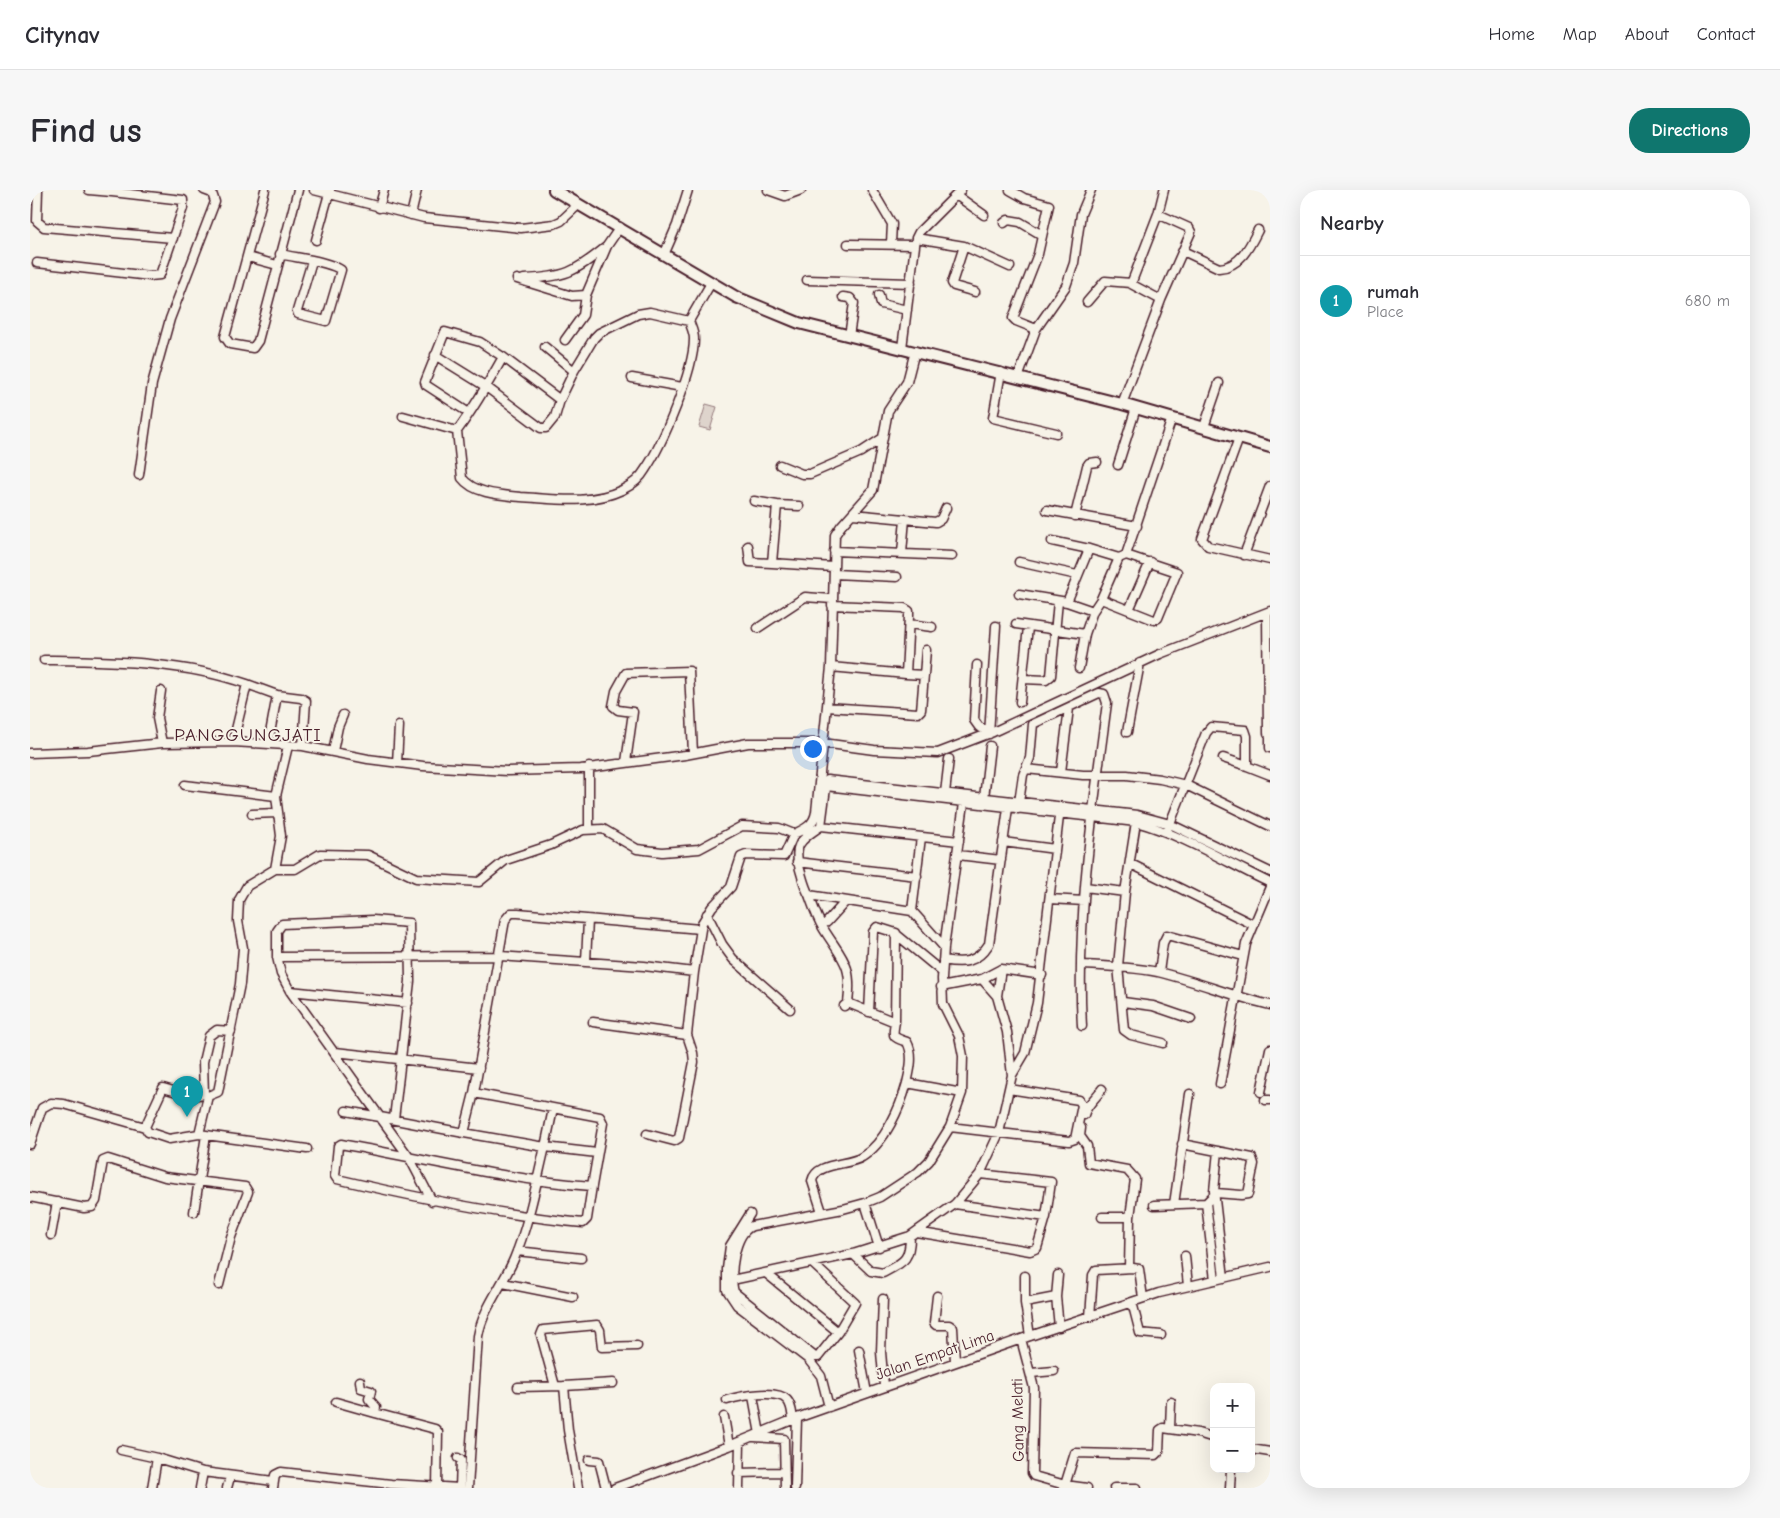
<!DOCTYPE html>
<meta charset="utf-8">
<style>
:root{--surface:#fff;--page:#f7f7f7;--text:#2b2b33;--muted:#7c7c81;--line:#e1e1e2;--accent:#0f766e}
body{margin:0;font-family:"Comic Neue",sans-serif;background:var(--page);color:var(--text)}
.controls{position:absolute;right:15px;bottom:15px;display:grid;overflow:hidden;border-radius:10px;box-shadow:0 5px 20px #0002}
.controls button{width:45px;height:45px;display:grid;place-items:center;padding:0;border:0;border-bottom:1px solid var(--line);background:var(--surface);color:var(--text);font:25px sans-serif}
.you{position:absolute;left:782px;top:558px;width:18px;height:18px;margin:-12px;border:4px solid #fff;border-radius:50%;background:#1a73e8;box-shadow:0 0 0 8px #1a73e833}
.badge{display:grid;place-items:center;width:32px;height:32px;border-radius:50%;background:var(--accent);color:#fff;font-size:16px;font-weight:700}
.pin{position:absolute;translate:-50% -41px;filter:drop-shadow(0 1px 2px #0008)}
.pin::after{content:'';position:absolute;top:26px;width:18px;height:15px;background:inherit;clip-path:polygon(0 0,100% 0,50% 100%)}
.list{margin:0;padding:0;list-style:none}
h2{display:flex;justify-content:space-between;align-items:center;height:65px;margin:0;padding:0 20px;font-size:21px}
h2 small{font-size:16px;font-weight:400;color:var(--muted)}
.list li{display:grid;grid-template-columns:32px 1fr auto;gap:15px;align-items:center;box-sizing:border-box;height:90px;padding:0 20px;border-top:1px solid var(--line)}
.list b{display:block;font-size:19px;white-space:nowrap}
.list p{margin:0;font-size:16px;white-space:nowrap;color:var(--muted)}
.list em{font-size:16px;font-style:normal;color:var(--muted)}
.map{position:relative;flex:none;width:1240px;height:1298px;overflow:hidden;border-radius:20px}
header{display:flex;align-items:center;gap:30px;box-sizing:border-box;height:70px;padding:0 25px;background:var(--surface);border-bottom:1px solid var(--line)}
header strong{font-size:24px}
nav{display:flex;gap:28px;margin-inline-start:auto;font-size:18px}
.intro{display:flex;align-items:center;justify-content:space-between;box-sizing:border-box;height:120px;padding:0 30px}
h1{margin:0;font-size:35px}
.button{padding:12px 22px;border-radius:20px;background:var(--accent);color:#fff;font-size:18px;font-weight:700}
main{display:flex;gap:30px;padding:0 30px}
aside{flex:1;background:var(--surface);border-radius:20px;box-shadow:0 5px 20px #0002}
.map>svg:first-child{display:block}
.pitch{fill:#ded4cc;stroke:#947a7c}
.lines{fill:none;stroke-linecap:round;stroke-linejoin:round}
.minor-casing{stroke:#4a1f2b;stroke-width:11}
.tertiary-casing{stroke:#4a1f2b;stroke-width:14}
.minor{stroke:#f7f3e8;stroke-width:8}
.tertiary{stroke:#f7f3e8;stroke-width:10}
.labels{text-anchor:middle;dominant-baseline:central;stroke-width:4;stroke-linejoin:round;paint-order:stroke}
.street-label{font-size:16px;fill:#4a1f2b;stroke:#f7f3e8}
.quarter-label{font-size:19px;letter-spacing:1px;fill:#4a1f2b;stroke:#f7f3e8}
</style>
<header>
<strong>Citynav</strong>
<nav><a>Home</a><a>Map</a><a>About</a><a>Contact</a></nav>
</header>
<div class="intro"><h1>Find us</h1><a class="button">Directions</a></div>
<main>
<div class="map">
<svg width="1240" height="1298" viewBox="0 0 1240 1298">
<rect width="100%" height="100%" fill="#f7f3e8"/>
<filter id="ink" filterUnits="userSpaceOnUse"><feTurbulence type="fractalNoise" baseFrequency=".02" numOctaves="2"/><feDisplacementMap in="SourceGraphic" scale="10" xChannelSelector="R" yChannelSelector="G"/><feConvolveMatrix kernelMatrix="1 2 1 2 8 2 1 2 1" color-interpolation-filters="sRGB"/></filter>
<g filter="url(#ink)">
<!-- pitch -->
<path class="pitch" d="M 676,214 L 687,217 L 680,240 L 669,237 Z"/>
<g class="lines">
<defs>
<path id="minor" d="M 8,0 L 7,31 L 14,37 L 143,48
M 59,0 L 82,2
M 235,0 L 195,147 L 200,154 L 223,158 L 228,151 L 268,0
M 284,0 L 394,28 L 491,38 L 524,34 L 531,31 L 549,14
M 738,0 L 755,6 L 771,0
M 842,0 L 862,34 L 861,53
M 980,0 L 994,8 L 1019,15 L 1008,64 L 983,128 L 986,131 L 1006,139
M 926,5 L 954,25
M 349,18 L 354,0
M 1128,24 L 1134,0
M 381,25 L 387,0
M 974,33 L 978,30 L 990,32 L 1012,45
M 886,48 L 934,56 L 980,77
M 286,50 L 300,0
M 818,54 L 884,55
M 934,56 L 922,93 L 924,96 L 945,102
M 1153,61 L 1189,78 C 1210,77 1220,56 1228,40
M 250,64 C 267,68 299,71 311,80 L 296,131 L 268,124 L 267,121 L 282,71
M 634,65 L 647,35 L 658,0
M 218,67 L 247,75
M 7,73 L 120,86 L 130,85 L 153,18 L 153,10 L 82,2 L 82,0
M 487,89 L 542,106 L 556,105 L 577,56 L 590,37
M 494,89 C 535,87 544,83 576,57
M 777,90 L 881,93
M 849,105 L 851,114 L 877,120
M 813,107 L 820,108 L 824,113 L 819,146
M 1057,112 L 1075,91 L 1101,93
M 535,150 L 553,125 L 556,105
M 515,157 L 544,181
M 872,158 L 886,48 L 889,42 L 931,0
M 405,165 L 455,196 L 511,238 L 516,238 L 525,227 L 530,210 L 544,181 L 564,148 L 569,143 L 608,124 L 620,122 L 659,131 L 681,93
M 473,167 L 530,210
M 971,182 L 963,228 L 1026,243
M 602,188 L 652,197
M 988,188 L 1006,139 L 1036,96 L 1044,73 L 1051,24 L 1061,0
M 1092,214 L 1131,110 L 1161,42 L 1159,38 L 1128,24 L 1101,94 L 1131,110
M 439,223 L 396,195 L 395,192 L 415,142 L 450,152 L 473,167 C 459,192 444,218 427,241 L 432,288 C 444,304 472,305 491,307 C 526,309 560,315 592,300 C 602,295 610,289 615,280 C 633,254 664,180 664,149 C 664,142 661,137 659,131
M 373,226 L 427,241
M 1174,237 L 1189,193
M 1209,248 L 1172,349 L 1178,356 L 1240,370
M 750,275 L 772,284 L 780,284 L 831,262 L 851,249
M 1088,275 L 1106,218
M 109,285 L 122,194 L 140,129 L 185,12 L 182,3 L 174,0
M 724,311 L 747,315
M 769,316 L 747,315 L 742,373 L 803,377
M 1017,320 L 1107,336
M 823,324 L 906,332 L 911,329 L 916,318
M 1045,326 L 1057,276 L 1059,273 L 1067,272
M 1022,351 L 1059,359 L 1089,368
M 718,356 L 720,372 L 742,373
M 804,361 L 922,366
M 872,363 L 875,329
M 1214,365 L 1240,296
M 989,372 L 1047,385
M 804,384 L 867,387
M 989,404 L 1037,412 L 1063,421 L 1071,409 L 1089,368 L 1096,365 L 1142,228
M 1071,409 L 1124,430 L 1128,428 L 1147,382 L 1096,365
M 1037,412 L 1059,359
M 1099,420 L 1120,372
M 1237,423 L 1238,543
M 879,434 L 902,437
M 986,434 L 1055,444
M 728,438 L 775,407 L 802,409
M 14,470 C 83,471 151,471 217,494 L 203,552
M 947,475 L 944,530 L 949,537 L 959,541
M 801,477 L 876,484 L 879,426 L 879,421 L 874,418 L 802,415
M 1049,478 L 1055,444 L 1063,421
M 876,484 L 894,485 L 896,460
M 993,489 L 1016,490 L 1021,486 L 1028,411
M 217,494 L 247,505 L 238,554
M 131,501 L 127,528 L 132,553
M 247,505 L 271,508 L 276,511 L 273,556
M 990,512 L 998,437
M 797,517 L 888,523 L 891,520 L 894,485
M 1097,542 L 1110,473
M 1240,543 L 1240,558
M 959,544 L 966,436
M 258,556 L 246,606 L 251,646 L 245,679 L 217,696 L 209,710 L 208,731 L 213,758 L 210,794 L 189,897 L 188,902 L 178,906 L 169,944 L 277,959
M 303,561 L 308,537 L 313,525
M 0,563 L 58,561 L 132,553 L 203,552 L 273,556 L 338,569 L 393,576 L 477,581 L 551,579 L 655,565 L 718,553 L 793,553 L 844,560 L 908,563 L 963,542 L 1130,464 L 1240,421
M 1193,568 L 1217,576
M 596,572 L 603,522 L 588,520 L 583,516 L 586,501 L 596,483 L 659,481 L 663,563
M 367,573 L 369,536
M 559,577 L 559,639
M 996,579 L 1053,585 L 1097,585 L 1130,589 L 1156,595 L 1240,636
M 1031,582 L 1039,518
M 155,595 L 246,606
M 796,596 L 1106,632 C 1153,645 1196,672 1240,693
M 915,603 L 919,569
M 954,608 L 960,556
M 988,619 L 993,585 L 1000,568 L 1003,534 L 1069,503 L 1074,504 L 1077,513 C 1063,620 1046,728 1052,836
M 222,624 L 247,623
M 1106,632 L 1095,702 L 1088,776 L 1094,840 L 1101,845 L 1133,853
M 791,636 C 769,651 762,655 771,683 C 773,690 775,698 779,705 L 882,721 L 891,647
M 1139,636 L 1176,543 L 1181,537 L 1215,540 L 1217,546 L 1217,576 L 1240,585
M 929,651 L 791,636 L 797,590 L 1107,625 L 1140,634 L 1240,682
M 973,652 L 1025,659
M 928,665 L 971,670
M 767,672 L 887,686
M 1101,674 L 1224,735
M 245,679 L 265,679 L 290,664 L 338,665 L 386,688 L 449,692 L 476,670 L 521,655 L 553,640 L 573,639 L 607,659 L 632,662 L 669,659 L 712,636 L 749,638 L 764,644 C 775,639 784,635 786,622 L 801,477 L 805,345 L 811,336 L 843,300 L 858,221 L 877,192 L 885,161
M 1055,697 L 1095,702
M 779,705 C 783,716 787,728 793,738 C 812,769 823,773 818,813
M 1020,709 L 1054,711
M 882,721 L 914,757
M 677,724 L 692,754 L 703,769 L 760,819
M 797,732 L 816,711
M 866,744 L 912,782
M 247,767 L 247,741 L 252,734 L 343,730 L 379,733 L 380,791 L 364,929
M 913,770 C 933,774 947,773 959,754 L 978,618
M 556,771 L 558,730
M 1051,775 C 1077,776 1103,777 1128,782 C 1166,791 1202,806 1240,815
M 1129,782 L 1133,753 L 1137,745 L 1213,766
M 952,789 L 967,806 L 977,842 L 982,885
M 911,797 L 952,789 L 971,779 L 1012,785
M 260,801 L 378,813
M 967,806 L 971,779
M 1093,812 L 1123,816 L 1161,829
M 814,816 L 818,813 L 865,832 C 862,848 863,847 877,852 C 884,865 880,880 877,893 L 932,903
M 839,822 L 843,742 L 847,737 L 866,743 L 865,832
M 563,832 L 657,845 L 664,782
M 305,862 L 449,878
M 1190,894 L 1216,754 L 1240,697
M 1231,902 L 1240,859
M 444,903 L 570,927 L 573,933 L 562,996
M 178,906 L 174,904 L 173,872 L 179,846 L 187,840 L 201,841
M 1235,910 L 1240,910
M 523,919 L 515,957 L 567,963
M 316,921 L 350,927 L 379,967 L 402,1011
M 1054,925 C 1056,915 1066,908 1072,899
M 115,937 L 118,942 L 139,949 L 169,944
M 920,937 L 1039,951 L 1045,949 L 1052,915 L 1049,910 L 979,899
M 1051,938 L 1050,946 L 1057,956 L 1059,973 L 1097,980 L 1105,989 L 1100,1027 L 1099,1078
M 434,943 L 350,927 L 260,801 L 251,784 L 247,767 L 470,766 L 614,776 L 664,782 L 672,733 L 682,717 L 701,697 L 711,667 L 716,665 L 754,666 L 764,644
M 617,944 L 644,951 L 649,948 L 664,872 L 663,863 L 657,845
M 0,954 L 12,918 L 21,913 L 34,914 L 115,937 L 133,898 L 161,906 L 174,904
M 311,954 C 394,969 477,990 562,996 L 557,1029 L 553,1033 C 470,1025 388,1008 307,989 L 305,986 L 308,956 Z
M 1152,954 L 1222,968 L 1224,974 L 1218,1004 L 1211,1005 L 1186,1003
M 1188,961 L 1184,1001 L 1194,1088
M 0,1007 L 54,1018 L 62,1017 L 66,1011 L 73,971 L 78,969 L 135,987 L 215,997 L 218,1002 L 201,1047 L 189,1095
M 835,1013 L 849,1057
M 1176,1013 L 1185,1090
M 925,1014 L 1016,1027
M 1144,1014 L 1160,904
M 1124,1015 L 1176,1013 L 1186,1003
M 164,1022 L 176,945
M 792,1022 L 782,991 C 786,972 818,976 832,967 C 855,953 870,918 877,893
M 720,1024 L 700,1056 L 697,1079 L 697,1100 L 707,1115 L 778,1169 L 791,1186 L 799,1217
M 1072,1027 L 1100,1027
M 886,1042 L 1000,1061 L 1007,1058 L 1016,1027 L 1021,992 L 950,984
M 21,1045 L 27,1012
M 487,1061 L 551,1068
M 823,1064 L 841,1081 L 853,1083 C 873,1072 880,1071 880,1046
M 1155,1066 L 1158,1096
M 782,1073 L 825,1113 L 808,1142
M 737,1084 L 808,1142 L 788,1167 L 785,1167 L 704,1102 C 699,1086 704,1043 722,1036 L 813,1019 L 835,1013 L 850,1007 L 888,982 L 899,971 L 920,937 L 932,903 L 933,866 L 929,846 L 913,814 L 912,789 L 914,757 L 935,606
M 1028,1085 L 1026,1107 L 1029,1137
M 995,1086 L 995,1113 L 1000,1146
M 702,1090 L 823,1064 L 880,1046 L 925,1014 L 950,984 L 969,943 L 982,885 L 995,863 L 1007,813 L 1030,618
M 473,1093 L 543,1107
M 907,1106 L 904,1133 L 906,1135 L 919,1135 L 923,1138 L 925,1171
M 853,1109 L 851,1162 L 854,1196
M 1102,1112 L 1110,1143 L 1131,1145
M 995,1113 L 1026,1107
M 1060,1127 L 1063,1085 L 1066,1080 L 1103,1078 L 1109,1079 L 1113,1108
M 991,1149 L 1004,1198 L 1002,1283 L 1004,1286 L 1035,1295 L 1057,1298
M 829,1160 L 837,1203
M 1001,1183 L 1024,1181
M 330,1191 L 331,1198 L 341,1201 L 339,1209 L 346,1217 L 345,1223 L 405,1239 L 408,1242 L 407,1296
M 525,1196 L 511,1145 L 513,1140 L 567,1135 L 570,1140 L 572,1157 L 607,1156
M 534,1196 L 583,1193
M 488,1197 L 534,1196 L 538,1240 L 548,1298
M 723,1206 L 730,1244
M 697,1210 C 710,1206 747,1199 757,1210 C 762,1215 762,1224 763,1230
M 306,1212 L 345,1223
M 694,1227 L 699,1256
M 1140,1238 L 1141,1212
M 724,1247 L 754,1249 L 755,1298
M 1221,1259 L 1240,1262
M 91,1260 L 127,1268
M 428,1268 L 431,1270 L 430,1298
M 559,1270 L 569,1271 L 576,1298
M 708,1283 L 754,1282
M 1035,1295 L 1045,1263 L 1126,1265 L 1129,1262 L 1130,1240 L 1133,1238 L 1168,1243 L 1184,1248
M 122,1298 L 127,1268 L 173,1282
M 170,1298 L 173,1282 L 243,1291
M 197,1298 L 200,1287
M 243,1298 L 245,1285 L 251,1282 L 361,1294 L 430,1298
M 438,1298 L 448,1146 C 453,1118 473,1095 484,1069 C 499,1033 506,994 515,957 L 434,943 L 444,903 L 475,730 L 481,723 L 488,723 L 670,739
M 585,1298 L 699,1256 L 767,1228 L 1000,1146 L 1129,1103 L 1240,1077
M 709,1298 L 710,1252
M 765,1298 L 767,1228
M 1084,1298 L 1107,1298
M 1200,1298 L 1201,1279"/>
<path id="tertiary" d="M 524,0 L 706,107 L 769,133 L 1092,214 L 1240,257"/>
</defs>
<!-- minor casing -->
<use href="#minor" class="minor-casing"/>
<!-- tertiary casing -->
<use href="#tertiary" class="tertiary-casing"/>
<!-- minor -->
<use href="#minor" class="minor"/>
<!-- tertiary -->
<use href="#tertiary" class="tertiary"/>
</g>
</g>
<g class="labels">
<!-- street labels -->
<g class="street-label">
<text transform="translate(905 1165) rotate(-19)">Jalan Empat Lima</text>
<text transform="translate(988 1230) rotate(-91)">Gang Melati</text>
</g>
<!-- quarter labels -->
<g class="quarter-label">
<text x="218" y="545">PANGGUNGJATI</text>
</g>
</g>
</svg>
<div class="controls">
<button>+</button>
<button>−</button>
</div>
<div class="you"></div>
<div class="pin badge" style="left:157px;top:927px;background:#0f9aa8">1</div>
</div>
<aside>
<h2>Nearby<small></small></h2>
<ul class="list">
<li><span class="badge" style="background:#0f9aa8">1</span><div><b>rumah</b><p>Place</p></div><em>680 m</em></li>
</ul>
</aside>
</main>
